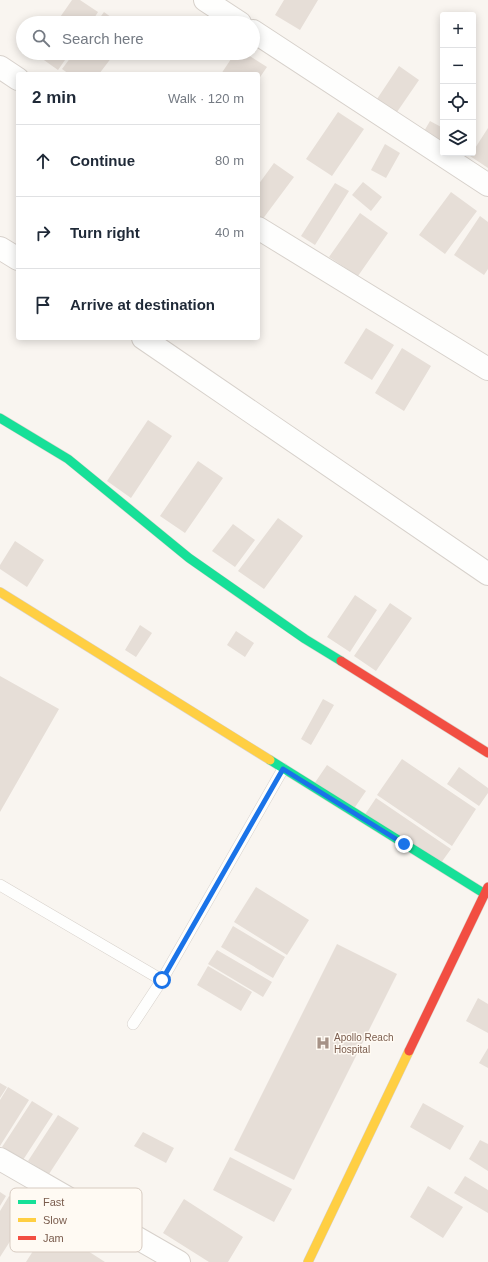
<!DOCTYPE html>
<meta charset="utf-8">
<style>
:root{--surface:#fff;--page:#f2f2f3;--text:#1f2937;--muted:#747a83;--line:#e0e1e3}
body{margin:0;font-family:Arial,sans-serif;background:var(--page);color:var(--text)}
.controls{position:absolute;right:12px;top:12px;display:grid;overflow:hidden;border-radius:4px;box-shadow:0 2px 10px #0003}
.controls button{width:36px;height:36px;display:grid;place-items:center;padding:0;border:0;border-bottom:1px solid var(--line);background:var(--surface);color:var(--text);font:20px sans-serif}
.stop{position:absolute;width:12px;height:12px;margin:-9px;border:3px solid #1a73e8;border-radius:50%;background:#fff}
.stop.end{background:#1a73e8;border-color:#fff;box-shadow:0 1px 4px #0008}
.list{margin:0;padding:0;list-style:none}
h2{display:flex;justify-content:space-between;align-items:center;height:52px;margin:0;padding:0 16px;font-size:17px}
h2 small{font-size:13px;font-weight:400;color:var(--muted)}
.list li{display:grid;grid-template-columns:26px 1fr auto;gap:12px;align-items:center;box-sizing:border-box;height:72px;padding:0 16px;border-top:1px solid var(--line)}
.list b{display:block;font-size:15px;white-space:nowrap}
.list em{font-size:13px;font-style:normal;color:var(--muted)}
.icon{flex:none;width:22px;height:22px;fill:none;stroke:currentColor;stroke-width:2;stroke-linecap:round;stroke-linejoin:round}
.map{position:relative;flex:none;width:488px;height:1262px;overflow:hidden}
.search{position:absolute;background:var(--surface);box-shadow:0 2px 10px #0003;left:16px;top:16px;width:244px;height:44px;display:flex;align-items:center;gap:10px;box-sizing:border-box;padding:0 14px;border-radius:22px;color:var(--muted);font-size:15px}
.panel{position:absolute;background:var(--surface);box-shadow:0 2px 10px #0003;left:16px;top:72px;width:244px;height:268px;border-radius:4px}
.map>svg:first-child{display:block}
.building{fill:#e6ded7}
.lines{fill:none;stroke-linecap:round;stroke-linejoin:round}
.lane-casing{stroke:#d7d1cb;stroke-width:12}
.street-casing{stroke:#d7d1cb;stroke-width:24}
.fast-casing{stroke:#d9d2cb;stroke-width:10}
.slow-casing{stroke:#d9d2cb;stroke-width:10}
.jam-casing{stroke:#d9d2cb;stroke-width:10}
.lane{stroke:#fefefd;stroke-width:11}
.street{stroke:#fefefd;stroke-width:22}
.fast{stroke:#16e098;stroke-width:9}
.slow{stroke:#ffcf43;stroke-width:9}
.jam{stroke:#f24e42;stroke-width:9}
.route{stroke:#1a73e8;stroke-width:5}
.labels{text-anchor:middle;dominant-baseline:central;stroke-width:3;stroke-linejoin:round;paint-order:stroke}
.poi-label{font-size:10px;fill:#7a5c4d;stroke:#fffaf3;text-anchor:start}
.key{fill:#fffaf3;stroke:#d7cbc1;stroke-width:1}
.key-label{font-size:11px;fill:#7a5c4d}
</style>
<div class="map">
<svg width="488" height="1262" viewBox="0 0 488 1262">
<rect width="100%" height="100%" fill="#f9f5f0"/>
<!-- building -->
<path class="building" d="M 72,0 L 80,0 L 98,12 L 91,23 L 56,23 Z
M 284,0 L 318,0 L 300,30 L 275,15 Z
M 104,12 L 119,23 L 96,23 Z
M 34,53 L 70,53 L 58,70 Z
M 74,53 L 115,53 L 99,74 L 69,74 L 62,69 Z
M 235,53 L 245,53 L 267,67 L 258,80 L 258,74 L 221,74 Z
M 399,66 L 419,80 L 397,112 L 377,99 Z
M 338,112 L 364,129 L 332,176 L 306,159 Z
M 430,121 L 443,128 L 443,135 L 439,142 L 423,133 Z
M 488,128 L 488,168 L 470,156 Z
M 385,144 L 400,153 L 386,178 L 371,170 Z
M 274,163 L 294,177 L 262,220 L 258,217 L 258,185 Z
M 363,182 L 382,197 L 371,211 L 352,195 Z
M 335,183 L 349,191 L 315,245 L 301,236 Z
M 451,192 L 477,211 L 445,254 L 419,235 Z
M 360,213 L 388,233 L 358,276 L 329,257 Z
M 480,216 L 488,222 L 488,269 L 484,275 L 454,255 Z
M 366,328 L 394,345 L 372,380 L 344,363 Z
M 402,348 L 431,366 L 404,411 L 375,393 Z
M 148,420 L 172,436 L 131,498 L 107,481 Z
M 198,461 L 223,478 L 185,533 L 160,516 Z
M 278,518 L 303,536 L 264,589 L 238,571 Z
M 233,524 L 255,540 L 235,567 L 212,551 Z
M 15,541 L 44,560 L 27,587 L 0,569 L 0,565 Z
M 355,595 L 377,610 L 350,652 L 327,637 Z
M 390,603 L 412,618 L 376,671 L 354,656 Z
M 140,625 L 152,633 L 136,657 L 125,650 Z
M 236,631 L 254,643 L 245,657 L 227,645 Z
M 0,676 L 59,709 L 0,812 Z
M 323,699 L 334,705 L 311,745 L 301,739 Z
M 402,759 L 476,809 L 452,846 L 377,795 Z
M 327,765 L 366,791 L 353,810 L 314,784 Z
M 459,767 L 488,788 L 488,793 L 479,806 L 447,784 Z
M 376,798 L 451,849 L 438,867 L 364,816 Z
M 256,887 L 309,920 L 287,955 L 234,922 Z
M 233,926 L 285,957 L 273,978 L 221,947 Z
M 337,944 L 397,974 L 294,1180 L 234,1150 Z
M 217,950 L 272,982 L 263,997 L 208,964 Z
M 208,966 L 252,992 L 241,1011 L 197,985 Z
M 478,998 L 488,1004 L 488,1033 L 466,1021 Z
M 488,1048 L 488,1068 L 479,1063 Z
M 0,1083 L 7,1087 L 0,1098 Z
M 8,1087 L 29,1100 L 0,1146 L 0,1100 Z
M 32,1101 L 53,1114 L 23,1160 L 2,1147 Z
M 423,1103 L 464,1126 L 450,1150 L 410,1127 Z
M 58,1115 L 79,1128 L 49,1174 L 28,1161 Z
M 143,1132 L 174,1148 L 166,1163 L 134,1146 Z
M 480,1140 L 488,1144 L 488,1171 L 469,1159 Z
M 230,1157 L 292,1189 L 274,1222 L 213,1190 Z
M 465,1176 L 488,1190 L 488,1213 L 454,1193 Z
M 428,1186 L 463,1207 L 443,1238 L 410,1217 Z
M 0,1192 L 6,1196 L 0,1206 Z
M 9,1196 L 30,1210 L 0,1257 L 0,1211 Z
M 184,1199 L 243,1237 L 228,1262 L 209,1262 L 163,1233 Z
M 49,1226 L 105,1262 L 26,1262 Z"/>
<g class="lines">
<defs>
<path id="lane" d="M 0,885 L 162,980
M 133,1024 L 162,980 L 283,769"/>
<path id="street" d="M 205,0 L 240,23
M 253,31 L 488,185
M 0,67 L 18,79
M 258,228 L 488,369
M 0,248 L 18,259
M 143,338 L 488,574
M 0,1159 L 179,1262"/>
<path id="fast" d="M 0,418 L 68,459 L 189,558 L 305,639 L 341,661
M 270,760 L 485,894"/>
<path id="slow" d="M 0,592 L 270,760
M 308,1262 L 409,1051"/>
<path id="jam" d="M 341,661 L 488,753
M 409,1051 L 488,887"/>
</defs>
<!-- lane casing -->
<use href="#lane" class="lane-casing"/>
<!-- street casing -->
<use href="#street" class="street-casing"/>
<!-- fast casing -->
<use href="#fast" class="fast-casing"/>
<!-- slow casing -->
<use href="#slow" class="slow-casing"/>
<!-- jam casing -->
<use href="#jam" class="jam-casing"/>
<!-- lane -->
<use href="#lane" class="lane"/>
<!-- street -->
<use href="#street" class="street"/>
<!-- fast -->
<use href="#fast" class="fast"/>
<!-- slow -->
<use href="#slow" class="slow"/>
<!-- jam -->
<use href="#jam" class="jam"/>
</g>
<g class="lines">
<!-- route -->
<path class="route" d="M 162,980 L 283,769 L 404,844"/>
</g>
<!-- icons -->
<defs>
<symbol id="hospital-bare" viewBox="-9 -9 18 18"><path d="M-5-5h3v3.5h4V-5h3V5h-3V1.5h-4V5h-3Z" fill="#a69286" stroke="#fffaf3" stroke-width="2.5" paint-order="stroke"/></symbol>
</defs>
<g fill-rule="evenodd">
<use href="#hospital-bare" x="313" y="1033" width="20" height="20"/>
</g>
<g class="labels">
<!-- poi labels -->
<g class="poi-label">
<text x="334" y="1037">Apollo Reach<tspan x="334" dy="12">Hospital</tspan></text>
</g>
</g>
<!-- legend -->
<rect x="10" y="1188" width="132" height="64" rx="6" class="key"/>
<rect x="18" y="1200" width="18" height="4" fill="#16e098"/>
<rect x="18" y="1218" width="18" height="4" fill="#ffcf43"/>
<rect x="18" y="1236" width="18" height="4" fill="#f24e42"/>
<g class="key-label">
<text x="43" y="1206">Fast</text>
<text x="43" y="1224">Slow</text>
<text x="43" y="1242">Jam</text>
</g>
</svg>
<div class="controls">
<button>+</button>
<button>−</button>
<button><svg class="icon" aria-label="locate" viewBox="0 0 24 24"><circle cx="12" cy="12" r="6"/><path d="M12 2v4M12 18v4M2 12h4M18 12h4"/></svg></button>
<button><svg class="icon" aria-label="layers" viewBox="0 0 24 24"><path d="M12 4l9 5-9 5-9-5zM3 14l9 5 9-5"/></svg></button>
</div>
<div class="stop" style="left:162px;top:980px"></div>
<div class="stop end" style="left:404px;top:844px"></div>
<div class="search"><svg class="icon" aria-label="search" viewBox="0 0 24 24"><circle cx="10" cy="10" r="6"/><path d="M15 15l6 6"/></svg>Search here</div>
<section class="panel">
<h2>2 min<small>Walk · 120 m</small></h2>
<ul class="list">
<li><svg class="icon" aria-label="ahead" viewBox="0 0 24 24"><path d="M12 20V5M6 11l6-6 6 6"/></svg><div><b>Continue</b></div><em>80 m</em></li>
<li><svg class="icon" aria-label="right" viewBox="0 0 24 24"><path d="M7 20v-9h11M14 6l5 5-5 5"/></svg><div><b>Turn right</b></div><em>40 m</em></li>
<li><svg class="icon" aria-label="arrive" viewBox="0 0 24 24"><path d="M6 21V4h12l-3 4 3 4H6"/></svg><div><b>Arrive at destination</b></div></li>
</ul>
</section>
</div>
